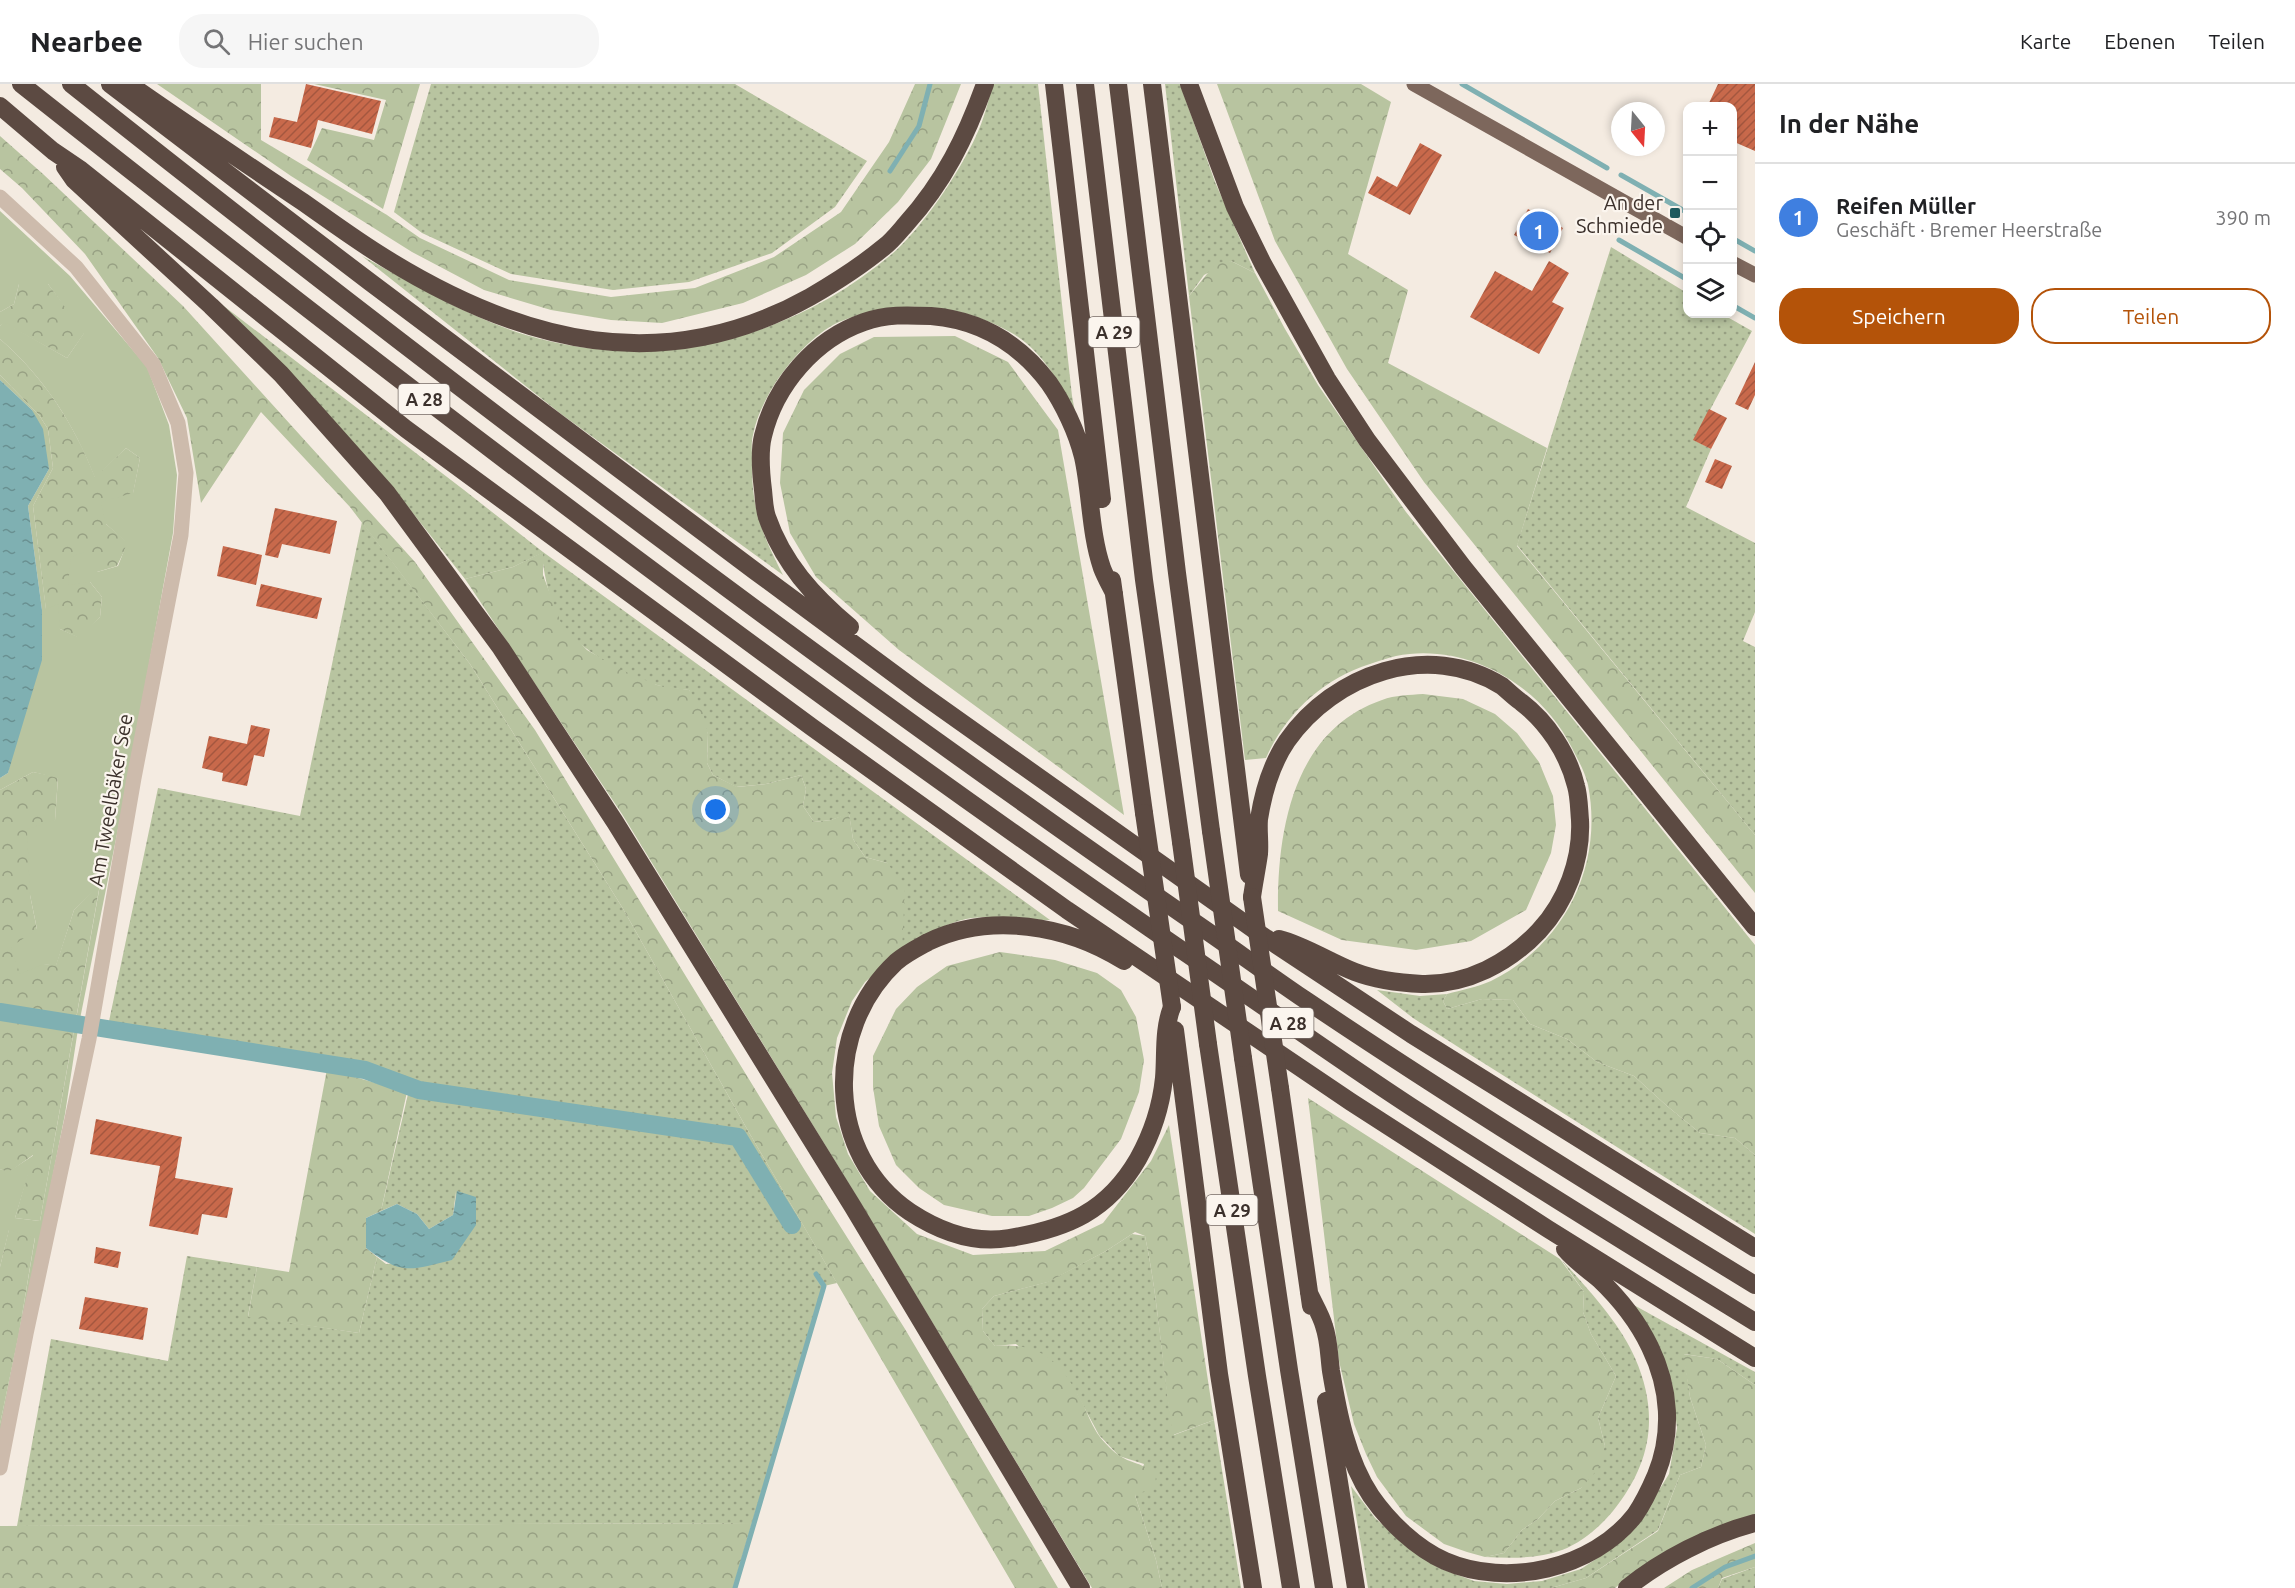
<!DOCTYPE html>
<html lang="de">
<meta charset="utf-8">
<style>
:root{--surface:#fff;--page:#f6f6f6;--text:#202124;--muted:#757577;--line:#e0e0e0;--accent:#b45309}
body{margin:0;font-family:Ubuntu,sans-serif;background:var(--page);color:var(--text)}
.controls{position:absolute;right:18px;top:18px;display:grid;overflow:hidden;border-radius:12px;box-shadow:0 3px 9px #0003}
.controls button{width:54px;height:54px;display:grid;place-items:center;padding:0;border:0;border-bottom:2px solid var(--line);background:var(--surface);color:var(--text);font:30px sans-serif}
.compass{position:absolute;left:1611px;top:18px;width:54px;height:54px;border-radius:50%;background:var(--surface);box-shadow:0 3px 9px #0003;rotate:162deg}
.you{position:absolute;left:716px;top:726px;width:21px;height:21px;margin:-15px;border:4px solid #fff;border-radius:50%;background:#1a73e8;box-shadow:0 0 0 9px #1a73e833}
.badge{display:grid;place-items:center;width:39px;height:39px;border-radius:50%;background:var(--accent);color:#fff;font-size:20px;font-weight:700}
.pin{position:absolute;translate:-50% -50%;border:3px solid #fff;box-shadow:0 2px 6px #0006}
.list{margin:0;padding:0;list-style:none}
h2{display:flex;justify-content:space-between;align-items:center;height:78px;margin:0;padding:0 24px;font-size:26px}
h2 small{font-size:20px;font-weight:400;color:var(--muted)}
.list li{display:grid;grid-template-columns:39px 1fr auto;gap:18px;align-items:center;box-sizing:border-box;height:108px;padding:0 24px;border-top:2px solid var(--line)}
.list b{display:block;font-size:22px;white-space:nowrap}
.list p{margin:0;font-size:20px;white-space:nowrap;color:var(--muted)}
.list em{font-size:20px;font-style:normal;color:var(--muted)}
.actions{display:flex;gap:12px;padding:18px 24px}
.actions a{flex:1;padding:14px 0;border:2px solid var(--accent);border-radius:24px;text-align:center;font-size:21px;color:var(--accent)}
.actions .main{background:var(--accent);color:#fff}
.icon{flex:none;width:33px;height:33px;fill:none;stroke:currentColor;stroke-width:2;stroke-linecap:round;stroke-linejoin:round}
.map{position:relative;flex:none;width:1755px;height:1504px;overflow:hidden}
header{display:flex;align-items:center;gap:36px;box-sizing:border-box;height:84px;padding:0 30px;background:var(--surface);border-bottom:2px solid var(--line)}
header strong{font-size:28px}
nav{display:flex;gap:33px;margin-inline-start:auto;font-size:21px}
.search{width:420px;height:54px;background:var(--page);display:flex;align-items:center;gap:15px;box-sizing:border-box;padding:0 21px;border-radius:24px;color:var(--muted);font-size:22px}
main{display:flex}
aside{flex:1;background:var(--surface)}
.map>svg:first-child{display:block}
.grass{fill:url(#grass-dots)}
.forest{fill:url(#forest-crowns)}
.park{fill:#b8c4a0}
.water{fill:url(#water-ripples)}
.lines{fill:none;stroke-linecap:round;stroke-linejoin:round}
.stream{stroke:#7fb0b2;stroke-width:5}
.canal{stroke:#7fb0b2;stroke-width:18}
.building{fill:url(#building-hatch)}
.minor{stroke:#cdbbac;stroke-width:15}
.major{stroke:#7d675c;stroke-width:15}
.highway{stroke:#5c4a42;stroke-width:18}
.highway-bridge{stroke:#5c4a42;stroke-width:18}
.poi-dot{fill:#1f5a5e;stroke:#fbf5ee;stroke-width:2}
.labels{text-anchor:middle;dominant-baseline:central;stroke-width:4.5;stroke-linejoin:round;paint-order:stroke}
.shield{fill:#fbf5ee;stroke:#756b66;stroke-width:1.5}
.shield-label{font-size:18px;font-weight:bold;fill:#3b302b}
.poi-label{font-size:20px;fill:#3b302b;stroke:#fbf5ee;text-anchor:end}
.street-label{font-size:20px;fill:#3b302b;stroke:#fbf5ee}
</style>
<header>
<strong>Nearbee</strong>
<div class="search"><svg class="icon" aria-label="search" viewBox="0 0 24 24"><circle cx="10" cy="10" r="6"/><path d="M15 15l6 6"/></svg>Hier suchen</div>
<nav><a>Karte</a><a>Ebenen</a><a>Teilen</a></nav>
</header>
<main>
<div class="map">
<svg width="1755" height="1504" viewBox="0 0 1755 1504">
<defs>
<pattern id="grass-dots" width="8" height="8" patternUnits="userSpaceOnUse" patternTransform="scale(1.5)"><rect width="8" height="8" fill="#b8c4a0"/><path d="M2 2h.1M6 6h.1" fill="none" stroke="#97a083" stroke-width="1.8" stroke-linecap="round"/></pattern>
<pattern id="forest-crowns" width="20" height="18" patternUnits="userSpaceOnUse" patternTransform="scale(1.5)"><rect width="20" height="18" fill="#b8c4a0"/><path d="M2 6a3 3 0 1 1 6 0M12 15a3 3 0 1 1 6 0" fill="none" stroke="#97a083"/></pattern>
<pattern id="water-ripples" width="26" height="14" patternUnits="userSpaceOnUse" patternTransform="scale(1.5)"><rect width="26" height="14" fill="#7fb0b2"/><path d="M2 4q2-2 4 0t4 0M15 11q2-2 4 0t4 0" fill="none" stroke="#699091"/></pattern>
<pattern id="building-hatch" width="6" height="6" patternUnits="userSpaceOnUse" patternTransform="scale(1.5)"><rect width="6" height="6" fill="#c8694b"/><path d="M-1 1l2-2M0 6l6-6M5 7l2-2" fill="none" stroke="#a4573f"/></pattern>
</defs>
<rect width="100%" height="100%" fill="#f4ebe1"/>
<!-- grass -->
<path class="grass" d="M 431,0 L 735,0 L 867,77 L 835,123 L 772,169 L 689,198 L 613,206 L 511,190 L 422,149 L 394,128 Z
M 993,0 L 1038,0 L 1072,312 L 1075,328 C 1059,298 1041,265 1010,248 C 957,218 894,215 839,238 C 814,249 788,279 774,301 C 765,316 756,334 753,351 C 751,358 752,367 752,374 C 751,423 761,448 783,491 L 561,330 L 362,172 C 415,201 468,233 526,251 C 655,290 790,256 892,170 C 923,143 959,89 976,52 C 984,36 988,17 993,0 Z
M 1165,0 L 1180,0 L 1215,98 L 1255,189 L 1231,177 L 1204,191 L 1189,212 Z
M 1611,163 L 1687,209 L 1688,230 L 1722,230 L 1752,247 L 1694,356 L 1711,365 L 1686,423 L 1755,459 L 1755,528 L 1743,557 L 1755,563 L 1755,751 L 1517,461 Z
M 216,216 L 464,406 L 543,468 L 1050,836 C 1022,836 993,830 966,835 C 943,840 922,854 902,866 L 887,779 L 865,773 L 853,755 L 849,730 L 831,736 L 814,738 L 803,722 L 806,705 L 801,691 L 766,700 L 736,703 L 713,691 L 707,679 L 708,650 L 689,606 C 679,605 668,604 657,601 C 629,594 577,564 561,540 C 551,523 543,488 542,469 L 513,483 L 465,495 L 408,423 Z
M 362,438 L 470,580 L 622,823 L 751,1052 L 837,1199 L 824,1202 L 752,1439 L 17,1442 L 51,1255 L 168,1277 L 187,1172 L 257,1183 L 248,1232 L 359,1249 L 377,1173 L 386,1180 L 452,1176 L 456,1107 L 453,1131 L 429,1145 L 417,1130 L 397,1120 L 381,1127 L 411,997 L 368,980 L 108,942 L 158,704 L 300,732 Z
M 1377,906 L 1420,912 L 1447,910 L 1443,917 L 1447,925 L 1482,915 L 1513,916 L 1530,940 L 1567,955 L 1597,978 L 1634,992 L 1667,1022 L 1700,1049 L 1735,1054 L 1755,1071 L 1755,1150 L 1466,968 L 1413,934 Z
M 1132,1150 L 1145,1152 C 1159,1218 1162,1285 1174,1351 L 1214,1336 L 1241,1504 L 1162,1504 L 1156,1476 L 1135,1411 L 1144,1380 L 1119,1372 L 1099,1351 L 1077,1310 L 1016,1260 L 995,1262 L 983,1247 L 982,1225 L 994,1212 L 1047,1198 L 1106,1167 Z
M 1561,1175 C 1586,1203 1620,1239 1635,1274 C 1660,1331 1651,1380 1613,1427 C 1600,1443 1581,1459 1562,1466 C 1538,1475 1511,1474 1485,1473 L 1504,1469 L 1522,1446 L 1538,1435 L 1555,1417 L 1581,1404 L 1605,1362 L 1598,1334 L 1616,1292 L 1591,1250 L 1583,1228 L 1584,1208 Z
M 1632,1220 L 1755,1288 L 1755,1301 L 1717,1275 L 1684,1270 L 1690,1313 L 1706,1361 L 1701,1383 L 1680,1391 L 1658,1446 L 1586,1494 L 1551,1504 L 1368,1504 L 1351,1402 L 1375,1434 L 1404,1460 L 1439,1484 L 1474,1497 L 1507,1500 L 1542,1497 L 1581,1485 L 1611,1465 L 1643,1432 L 1669,1390 L 1677,1344 L 1671,1296 Z
M 1755,1483 L 1755,1504 L 1718,1504 L 1722,1495 Z"/>
<!-- forest -->
<path class="forest" d="M 157,0 L 261,0 L 261,56 L 387,131 L 420,154 L 509,196 L 611,213 L 695,204 L 774,173 L 841,128 L 889,58 L 915,0 L 961,0 L 931,75 L 898,118 L 855,160 L 806,191 L 743,219 L 662,239 L 611,236 L 551,226 L 484,206 L 412,168 L 291,92 Z
M 314,0 L 420,0 L 383,125 L 307,76 L 322,44 L 374,56 L 386,16 Z
M 1217,0 L 1361,0 L 1391,18 L 1348,170 L 1408,206 L 1388,279 L 1547,364 L 1517,462 L 1755,751 L 1755,809 L 1424,398 L 1347,285 L 1275,157 Z
M 0,52 L 43,90 L 183,222 L 415,478 L 535,646 L 804,1085 L 905,1245 L 1058,1504 L 1015,1504 L 751,1052 L 622,823 L 470,580 L 350,423 L 261,328 L 201,419 L 187,334 L 158,274 L 85,170 L 22,104 L 0,85 Z
M 1231,177 L 1255,189 L 1285,245 L 1318,301 L 1406,428 L 1755,861 L 1755,1071 L 1735,1054 L 1700,1049 L 1667,1022 L 1634,992 L 1597,978 L 1567,955 L 1530,940 L 1513,916 L 1482,915 L 1447,925 L 1443,917 L 1447,910 C 1461,906 1478,903 1491,897 C 1564,861 1604,782 1588,701 C 1585,688 1578,676 1572,664 C 1541,601 1467,558 1396,572 C 1387,574 1379,577 1370,580 C 1323,595 1286,629 1266,674 L 1245,676 L 1189,212 L 1216,179 Z
M 19,200 L 48,200 L 85,248 L 67,274 L 4,239 L 0,242 L 0,228 L 14,220 Z
M 955,252 L 1008,278 L 1058,346 L 1124,731 L 899,566 L 816,493 L 790,449 L 780,399 L 783,349 L 804,306 L 840,270 L 874,253 Z
M 0,255 C 44,293 74,340 95,393 L 126,364 L 140,374 L 133,410 L 106,440 L 128,459 L 117,482 L 97,488 L 90,498 L 102,513 L 100,533 L 79,554 L 60,545 L 46,526 L 33,422 L 53,384 L 48,345 L 39,331 L 0,291 Z
M 543,468 L 543,491 L 561,539 L 587,566 L 624,587 L 657,601 L 689,606 L 702,624 L 708,650 L 707,679 L 713,691 L 737,703 L 766,700 L 801,691 L 806,705 L 803,722 L 814,738 L 831,736 L 849,729 L 853,755 L 865,773 L 887,779 L 905,802 L 902,866 L 865,898 L 852,917 L 837,954 L 832,989 L 836,1033 L 848,1070 L 870,1107 L 917,1150 L 973,1171 L 1045,1167 L 1103,1139 L 1151,1077 L 1169,1041 L 1214,1336 L 1173,1351 C 1162,1285 1159,1218 1145,1152 L 1135,1148 L 1106,1167 L 1048,1198 L 994,1212 L 982,1225 L 983,1247 L 995,1262 C 1043,1258 1062,1279 1083,1320 C 1088,1331 1093,1344 1100,1353 C 1105,1359 1113,1368 1120,1372 C 1134,1381 1140,1377 1156,1391 L 1155,1403 L 1135,1411 L 1156,1476 L 1162,1504 L 1092,1504 L 860,1118 L 622,730 L 465,495 L 513,483 Z
M 1423,610 L 1463,615 L 1495,630 L 1517,649 L 1539,678 L 1553,712 L 1556,741 L 1551,769 L 1526,826 L 1471,857 L 1416,866 L 1342,856 L 1278,827 C 1277,745 1294,646 1382,616 C 1395,611 1410,611 1423,610 Z
M 33,688 L 58,693 L 55,736 L 30,811 L 44,880 L 56,881 L 74,826 L 100,800 L 40,1137 L 15,1134 L 33,1071 L 8,1089 L 0,1085 L 0,706 Z
M 1000,868 L 1055,876 L 1097,889 L 1121,906 L 1136,933 L 1144,976 L 1139,1008 L 1121,1055 L 1084,1104 L 1073,1114 L 1052,1124 L 1029,1132 L 992,1132 L 944,1121 L 919,1104 L 896,1081 L 879,1042 L 873,1003 L 873,972 L 896,925 L 917,903 L 947,882 Z
M 327,985 L 407,1008 L 381,1127 L 366,1134 L 366,1164 L 377,1173 L 359,1249 L 248,1233 L 257,1183 L 289,1188 Z
M 1308,1014 L 1560,1175 L 1584,1208 L 1583,1228 L 1591,1250 L 1616,1292 L 1598,1334 L 1605,1362 L 1598,1385 L 1581,1404 L 1555,1417 L 1538,1435 L 1522,1446 L 1504,1469 L 1485,1473 L 1467,1468 L 1444,1460 L 1406,1432 L 1377,1393 L 1366,1370 L 1354,1340 L 1339,1277 Z
M 9,1145 L 35,1153 L 19,1249 L 0,1340 L 0,1183 Z
M 1683,1270 L 1717,1275 L 1755,1301 L 1755,1433 L 1626,1495 L 1615,1504 L 1551,1504 L 1586,1494 L 1658,1447 L 1680,1391 L 1701,1383 L 1706,1361 L 1690,1313 Z
M 752,1439 L 733,1504 L 0,1504 L 0,1442 Z
M 1755,1459 L 1755,1483 L 1722,1494 L 1718,1504 L 1664,1504 L 1692,1486 Z"/>
<!-- park -->
<path class="park" d="M 0,127 L 70,192 L 147,283 L 169,341 L 177,391 L 173,449 L 128,695 L 78,945 L 65,1030 L 0,1357 L 0,1340 L 19,1249 L 35,1154 L 9,1146 L 0,1183 L 0,1085 L 8,1088 L 34,1071 L 15,1134 L 40,1137 L 100,801 L 74,826 L 56,882 L 44,880 L 20,890 L 11,863 L 37,845 L 30,811 L 27,745 L 55,736 L 58,694 L 33,688 L 0,706 L 0,694 L 8,689 L 42,526 L 28,422 L 49,385 L 32,326 L 0,296 L 0,291 L 39,331 L 48,345 L 53,384 L 33,422 L 46,525 L 58,520 L 60,545 L 78,553 L 100,533 L 102,513 L 90,498 L 68,501 L 71,473 L 84,468 L 97,488 L 118,482 L 127,459 L 106,440 L 101,418 L 133,409 L 140,374 L 126,364 L 95,394 C 74,340 44,293 0,255 L 0,242 L 4,238 L 67,274 L 84,249 L 48,200 L 19,200 L 14,220 L 0,228 Z"/>
<!-- water -->
<path class="water" d="M 0,296 L 32,326 L 43,345 L 49,385 L 28,422 L 42,526 L 42,576 L 8,689 L 0,694 Z
M 457,1107 L 476,1113 L 476,1141 L 452,1176 C 410,1186 402,1192 366,1164 L 366,1134 L 397,1120 L 417,1130 L 429,1145 L 453,1131 Z"/>
<g class="lines">
<!-- stream -->
<path class="stream" d="M 1462,0 L 1607,84
M 890,87 L 919,42 L 930,0
M 1621,91 L 1688,129
M 1732,154 L 1755,167
M 1619,156 L 1688,196
M 1732,221 L 1755,234
M 735,1504 L 824,1202 L 816,1190
M 1692,1504 L 1725,1483 L 1755,1472"/>
<!-- canal -->
<path class="canal" d="M 0,928 L 365,986 L 419,1006 L 738,1053 L 792,1141"/>
</g>
<!-- building -->
<path class="building" d="M 306,0 L 381,17 L 372,50 L 318,36 L 311,64 L 269,53 L 274,33 L 297,38 Z
M 1718,0 L 1755,0 L 1755,67 L 1732,57 L 1732,22 L 1716,22 L 1709,19 Z
M 1420,59 L 1442,71 L 1410,131 L 1368,109 L 1377,92 L 1397,103 Z
M 1528,125 L 1563,144 L 1550,169 L 1514,151 Z
M 1549,177 L 1569,189 L 1552,218 L 1564,224 L 1539,270 L 1470,233 L 1495,187 L 1532,207 Z
M 1755,278 L 1755,311 L 1748,326 L 1735,320 Z
M 1709,325 L 1727,334 L 1711,365 L 1693,356 Z
M 1715,375 L 1732,382 L 1722,405 L 1705,398 Z
M 275,424 L 337,437 L 330,470 L 282,460 L 278,474 L 265,471 Z
M 223,462 L 262,471 L 256,501 L 217,492 Z
M 261,500 L 322,514 L 317,535 L 256,522 Z
M 251,641 L 270,645 L 264,673 L 254,671 L 247,702 L 222,697 L 223,689 L 202,684 L 209,652 L 247,660 Z
M 96,1035 L 182,1053 L 175,1094 L 233,1104 L 227,1134 L 202,1130 L 198,1151 L 149,1142 L 160,1082 L 90,1070 Z
M 96,1163 L 121,1168 L 118,1184 L 94,1179 Z
M 85,1213 L 148,1224 L 143,1256 L 79,1245 Z"/>
<g class="lines">
<!-- minor -->
<path class="minor" d="M 0,113 L 76,183 L 153,280 L 178,339 L 186,389 L 181,451 L 134,694 L 89,955 L 26,1250 L 0,1384"/>
<!-- major -->
<path class="major" d="M 1414,0 L 1688,154
M 1732,179 L 1755,191"/>
<!-- highway -->
<path class="highway" d="M 21,0 C 399,299 782,592 1180,865 C 1257,917 1332,971 1410,1022 C 1524,1096 1639,1167 1755,1238
M 71,0 C 435,289 805,570 1188,834 C 1228,861 1267,890 1307,917 C 1454,1016 1604,1109 1755,1201
M 110,0 L 370,198 L 755,487 L 920,609 L 1260,850 L 1411,950 L 1755,1164
M 129,0 C 186,40 245,79 303,118 C 330,137 357,157 385,174 C 522,259 663,295 810,213 C 836,198 861,182 884,163 C 892,157 899,148 906,140 C 944,98 966,53 985,0
M 1054,0 L 1102,415
M 1085,0 L 1144,496 L 1181,758
M 1118,0 L 1177,489 L 1211,747
M 1152,0 L 1249,791
M 1189,0 L 1235,123 L 1263,180 L 1327,295 L 1367,356 L 1463,483 L 1755,843
M 0,22 L 53,67 L 81,86 L 406,345 L 813,644 L 1067,826 L 1351,1018 L 1548,1145 L 1755,1274
M 65,83 L 74,96 L 211,222 L 281,290 L 387,409 L 501,564 L 615,738 L 853,1123 L 1081,1504
M 1112,496 L 1144,729
M 850,543 C 813,512 783,479 767,433 C 764,424 764,415 763,406 C 761,390 759,368 763,352 C 775,301 815,255 864,238 C 886,230 908,231 931,232 C 981,236 1019,259 1049,299 C 1063,319 1077,348 1083,373 C 1091,409 1090,449 1102,484 C 1105,492 1110,501 1114,509
M 1252,813 C 1254,799 1257,784 1259,770 C 1260,758 1258,747 1259,735 C 1263,710 1272,679 1287,657 C 1334,590 1428,556 1502,602 C 1508,607 1514,613 1521,618 C 1547,638 1568,669 1576,702 C 1579,712 1579,725 1580,736 C 1582,776 1566,818 1539,847 C 1509,879 1467,901 1422,900 C 1400,899 1376,896 1355,888 C 1329,878 1306,862 1279,855
M 1124,877 C 1067,841 990,828 928,858 C 917,864 905,870 896,878 C 823,946 826,1071 910,1128 C 939,1147 974,1160 1009,1154 C 1067,1145 1108,1127 1138,1075 C 1152,1050 1161,1023 1164,994 C 1166,970 1163,946 1172,923
M 1175,946 L 1219,1290 L 1253,1504
M 1208,960 L 1257,1292 L 1291,1504
M 1243,974 L 1289,1286 L 1324,1504
M 1280,1004 L 1311,1222
M 1309,1209 C 1314,1220 1321,1231 1324,1242 C 1329,1256 1329,1272 1331,1287 C 1338,1329 1347,1376 1371,1412 C 1389,1438 1416,1464 1445,1477 C 1507,1504 1593,1485 1635,1431 C 1644,1418 1650,1405 1656,1391 C 1673,1349 1670,1304 1650,1263 C 1638,1238 1619,1214 1599,1195 C 1587,1185 1575,1177 1565,1165
M 1326,1317 L 1356,1504
M 1627,1504 C 1663,1475 1710,1451 1755,1439"/>
<!-- highway-bridge -->
<path class="highway-bridge" d="M 1144,729 L 1172,923
M 1211,747 L 1243,974
M 1181,758 L 1208,960
M 1252,813 L 1280,1004"/>
</g>
<!-- markers -->
<rect class="poi-dot" x="1669" y="123" width="12" height="12" rx="3"/>
<g class="labels">
<!-- shield labels -->
<g class="shield">
<rect x="1088.5" y="233" width="51" height="30" rx="4.5"/>
<rect x="398.5" y="300" width="51" height="30" rx="4.5"/>
<rect x="1262.5" y="924" width="51" height="30" rx="4.5"/>
<rect x="1206.5" y="1111" width="51" height="30" rx="4.5"/>
</g>
<g class="shield-label">
<text x="1114" y="248">A 29</text>
<text x="424" y="315">A 28</text>
<text x="1288" y="939">A 28</text>
<text x="1232" y="1126">A 29</text>
</g>
<!-- poi labels -->
<g class="poi-label">
<text x="1663" y="118">An der<tspan x="1663" dy="23">Schmiede</tspan></text>
</g>
<!-- street labels -->
<g class="street-label">
<text transform="translate(110 716) rotate(-80)">Am Tweelbäker See</text>
</g>
</g>
</svg>
<div class="controls">
<button>+</button>
<button>−</button>
<button><svg class="icon" aria-label="locate" viewBox="0 0 24 24"><circle cx="12" cy="12" r="6"/><path d="M12 2v4M12 18v4M2 12h4M18 12h4"/></svg></button>
<button><svg class="icon" aria-label="layers" viewBox="0 0 24 24"><path d="M12 4l9 5-9 5-9-5zM3 14l9 5 9-5"/></svg></button>
</div>
<svg class="compass" viewBox="-18 -18 36 36"><path d="M0-13l5 13h-10z" fill="#e53935"/><path d="M0 13l5-13h-10z" fill="#757577"/></svg>
<div class="you"></div>
<div class="pin badge" style="left:1539px;top:147px;background:#3f7fe0">1</div>
</div>
<aside>
<h2>In der Nähe<small></small></h2>
<ul class="list">
<li><span class="badge" style="background:#3f7fe0">1</span><div><b>Reifen Müller</b><p>Geschäft · Bremer Heerstraße</p></div><em>390 m</em></li>
</ul>
<div class="actions"><a class="main">Speichern</a><a>Teilen</a></div>
</aside>
</main>
